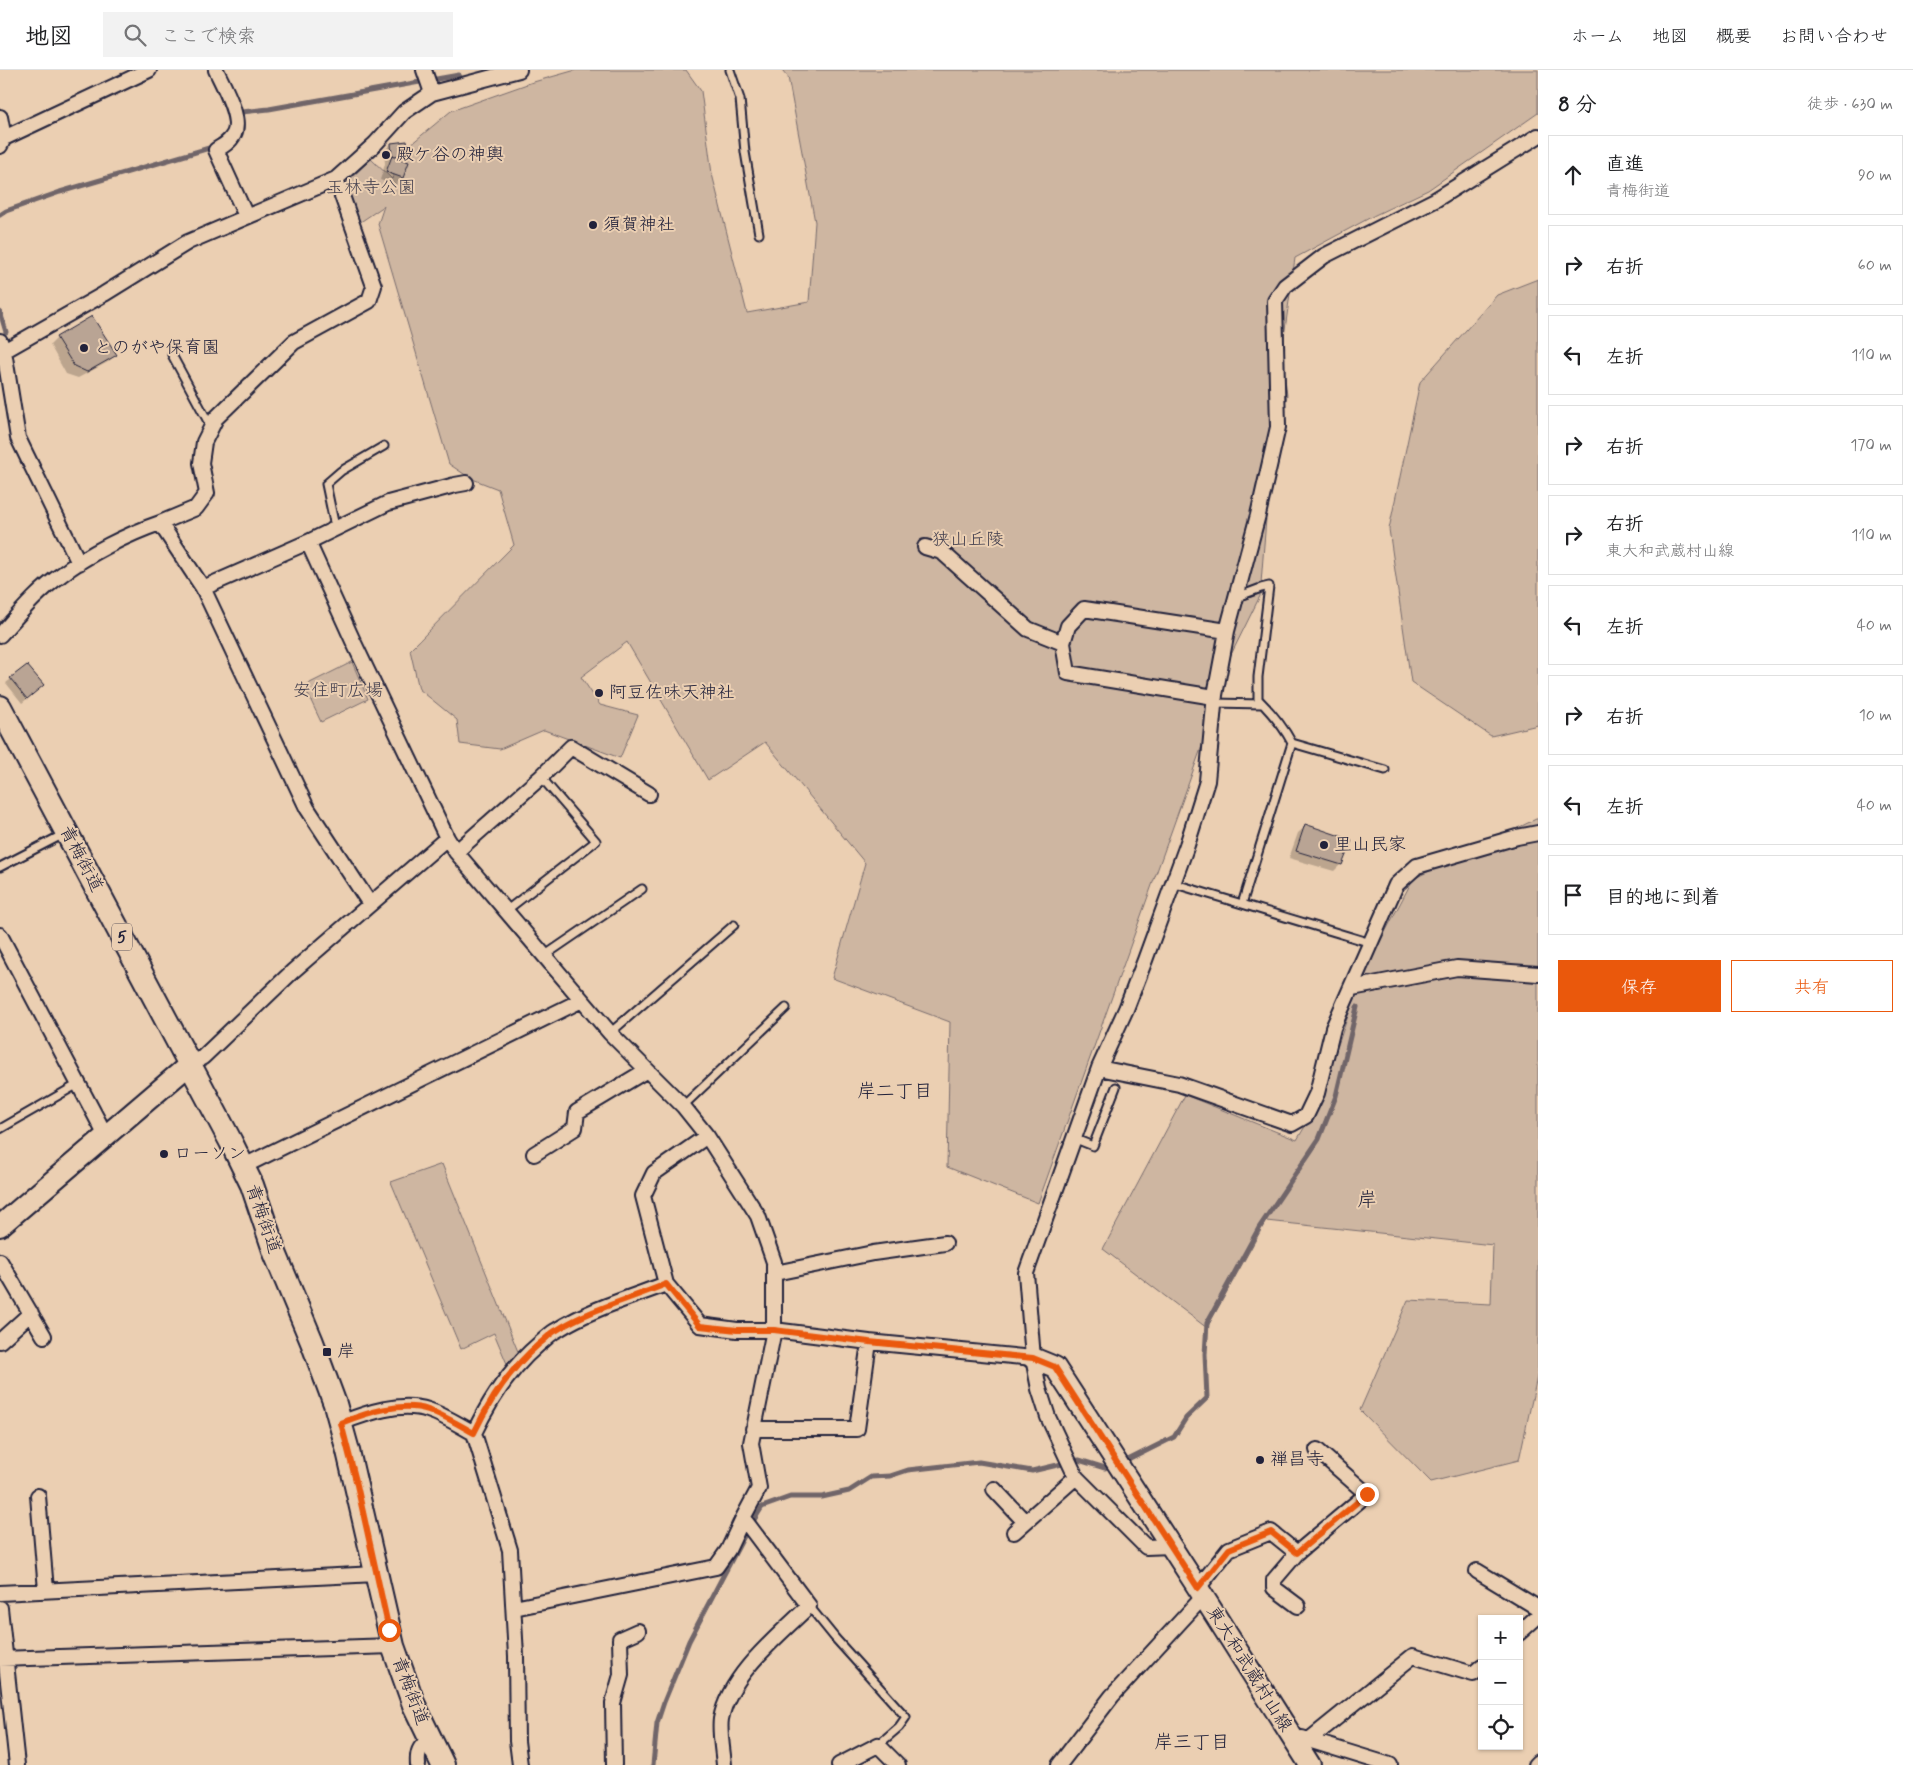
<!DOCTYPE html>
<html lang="ja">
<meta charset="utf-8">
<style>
:root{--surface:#fff;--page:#f2f2f2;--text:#202124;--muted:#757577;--line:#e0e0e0;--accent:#ea580c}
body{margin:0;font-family:Mynerve,"Klee One",sans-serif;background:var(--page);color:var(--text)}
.controls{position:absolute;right:15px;bottom:15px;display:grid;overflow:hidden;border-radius:0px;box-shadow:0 1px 4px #0004}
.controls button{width:45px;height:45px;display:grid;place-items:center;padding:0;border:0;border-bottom:1px solid var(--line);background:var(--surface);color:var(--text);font:25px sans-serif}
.stop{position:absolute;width:15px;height:15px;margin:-11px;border:4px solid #ea580c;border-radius:50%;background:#fff}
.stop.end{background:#ea580c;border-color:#fff;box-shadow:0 1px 5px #0008}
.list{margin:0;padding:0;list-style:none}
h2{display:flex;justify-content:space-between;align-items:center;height:65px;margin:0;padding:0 20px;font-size:21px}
h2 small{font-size:16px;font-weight:400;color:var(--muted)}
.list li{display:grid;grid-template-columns:32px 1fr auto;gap:15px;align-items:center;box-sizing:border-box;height:80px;margin:0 10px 10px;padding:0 10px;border:1px solid var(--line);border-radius:0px}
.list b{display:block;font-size:19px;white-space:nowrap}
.list p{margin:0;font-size:16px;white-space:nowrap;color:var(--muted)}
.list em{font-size:16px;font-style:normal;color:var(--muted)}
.actions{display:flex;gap:10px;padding:15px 20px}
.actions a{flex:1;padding:11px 0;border:1px solid var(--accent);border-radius:0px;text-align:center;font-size:18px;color:var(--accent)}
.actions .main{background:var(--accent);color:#fff}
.icon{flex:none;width:28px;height:28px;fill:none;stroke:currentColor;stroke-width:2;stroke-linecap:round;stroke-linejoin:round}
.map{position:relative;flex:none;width:1538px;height:1695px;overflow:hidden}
header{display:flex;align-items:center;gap:30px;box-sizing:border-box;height:70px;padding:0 25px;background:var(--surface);border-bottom:1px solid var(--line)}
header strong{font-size:24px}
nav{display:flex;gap:28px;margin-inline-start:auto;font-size:18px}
.search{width:350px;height:45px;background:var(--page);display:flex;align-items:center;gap:12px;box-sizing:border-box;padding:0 18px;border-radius:0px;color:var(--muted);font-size:19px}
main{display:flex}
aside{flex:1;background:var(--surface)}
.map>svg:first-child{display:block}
.green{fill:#ceb6a1;stroke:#786c6e}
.shadow{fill:#0003}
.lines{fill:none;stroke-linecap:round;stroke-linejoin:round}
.stream{stroke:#706569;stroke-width:5}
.building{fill:#b9a494;stroke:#22223b}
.lane-casing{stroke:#22223b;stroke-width:11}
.street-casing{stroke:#22223b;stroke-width:18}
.secondary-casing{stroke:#22223b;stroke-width:24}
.primary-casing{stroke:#22223b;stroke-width:26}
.lane{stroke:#ebcfb2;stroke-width:7}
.street{stroke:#ebcfb2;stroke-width:14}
.secondary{stroke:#ebcfb2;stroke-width:20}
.primary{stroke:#ebcfb2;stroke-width:22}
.route{stroke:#ea580c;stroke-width:6}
.poi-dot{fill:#22223b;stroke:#ebcfb2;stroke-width:2}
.labels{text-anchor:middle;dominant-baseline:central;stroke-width:4;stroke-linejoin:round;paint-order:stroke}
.shield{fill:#ebcfb2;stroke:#5e565f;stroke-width:1}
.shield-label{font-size:16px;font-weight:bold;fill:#22223b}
.poi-label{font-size:18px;fill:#22223b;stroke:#ebcfb2;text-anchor:start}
.park-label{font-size:18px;fill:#44404f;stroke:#ebcfb2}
.street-label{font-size:18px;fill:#22223b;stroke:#ebcfb2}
.neighbourhood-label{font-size:19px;fill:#22223b;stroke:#ebcfb2}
.quarter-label{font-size:20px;fill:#22223b;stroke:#ebcfb2}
</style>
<header>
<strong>地図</strong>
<div class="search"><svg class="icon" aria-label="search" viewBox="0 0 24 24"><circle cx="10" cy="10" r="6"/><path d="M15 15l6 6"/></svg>ここで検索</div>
<nav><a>ホーム</a><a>地図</a><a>概要</a><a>お問い合わせ</a></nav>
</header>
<main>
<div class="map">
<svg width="1538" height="1695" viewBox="0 0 1538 1695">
<rect width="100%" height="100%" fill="#ebcfb2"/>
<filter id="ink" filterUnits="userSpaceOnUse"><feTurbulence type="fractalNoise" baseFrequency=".02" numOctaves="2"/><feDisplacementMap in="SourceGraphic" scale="10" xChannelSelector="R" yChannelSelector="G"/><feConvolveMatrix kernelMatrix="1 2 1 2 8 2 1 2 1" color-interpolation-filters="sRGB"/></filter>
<g filter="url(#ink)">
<!-- green -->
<path class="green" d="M 576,0 L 686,0 L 701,21 L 712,104 L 747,243 L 809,232 L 815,152 L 788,7 L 782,0 L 1538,0 L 1538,43 L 1428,120 L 1375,145 L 1295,188 L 1282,281 L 1287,326 L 1271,385 L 1260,526 L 1220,607 L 1203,673 L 1038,1133 L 947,1097 L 950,952 L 832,908 L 865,793 L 765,672 L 708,710 L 627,572 L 581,607 L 600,635 L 638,645 L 620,688 L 544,660 L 500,679 L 460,674 L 457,650 L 419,619 L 410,580 L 514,475 L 498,419 L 470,408 L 449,394 L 378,154 L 384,136 L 359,153 L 346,113 L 371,89 L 392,109 L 399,84 L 451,41 L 530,13 Z
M 1538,209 L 1538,655 L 1491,666 L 1411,612 L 1389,459 L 1420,312 L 1497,225 Z
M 352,592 L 368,629 L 321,652 L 304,616 Z
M 1536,749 L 1538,749 L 1538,1302 L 1519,1390 L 1431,1412 L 1360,1340 L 1408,1230 L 1491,1234 L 1493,1175 L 1266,1151 L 1207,1258 L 1103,1179 L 1185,1025 L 1297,1070 L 1317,1036 L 1361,908 L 1413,809 Z
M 442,1094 L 521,1289 L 510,1301 L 494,1263 L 461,1279 L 391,1112 Z"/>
<!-- shadow -->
<path class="shadow" d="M 391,74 L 407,84 L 401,90 L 402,108 L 395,115 L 380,110 L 385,94 L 384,81 Z
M 57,268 L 115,285 L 108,292 L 78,308 L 66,304 L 50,275 Z
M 27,596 L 38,620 L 22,633 L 6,613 Z
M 1306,756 L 1341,794 L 1334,801 L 1289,788 L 1298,763 Z"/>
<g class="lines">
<!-- stream -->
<path class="stream" d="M 238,48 L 242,42 L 269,39 L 459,5
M 0,145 L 6,141 L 60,122 L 216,76
M 0,242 L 6,262
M 1130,1389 L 1174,1367 L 1186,1348 L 1207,1328 L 1205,1284 L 1207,1253 L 1259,1158 L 1319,1069 L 1336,1026 L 1357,937
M 653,1695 L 657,1653 L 664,1632 L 689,1571 L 744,1466 L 762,1437 L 790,1427 L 822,1427 L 849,1421 L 871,1407 L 890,1406 L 908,1400 L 979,1392 L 1032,1401 L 1079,1390 L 1105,1398"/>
</g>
<!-- building -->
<path class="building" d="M 407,71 L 409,85 L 392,86 L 391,73 Z
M 392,86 L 409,92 L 403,108 L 386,102 Z
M 92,246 L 117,285 L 87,302 L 74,296 L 56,267 Z
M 27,595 L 44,615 L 27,629 L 10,608 Z
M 1305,754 L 1352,770 L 1342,795 L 1296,781 Z"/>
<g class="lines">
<defs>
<path id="lane" d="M 730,0 L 740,29 L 745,82 L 759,164
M 172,285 L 211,357
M 335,457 L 326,414 L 341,401 L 384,376
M 1215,633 L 1262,634
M 1292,673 L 1385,700
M 0,797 L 64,764
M 1172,813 L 1242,834 L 1292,673 C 1283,656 1272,643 1258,629 L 1258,607 L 1269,516 L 1261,518 L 1237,527
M 1242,834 L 1371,873
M 507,840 L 596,771 L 541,707
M 544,886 L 642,819
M 610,963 L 734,855
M 683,1036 L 786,938
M 0,1059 L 80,1013
M 1073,1068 L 1093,1076 L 1116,1017
M 809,1536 L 835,1568 L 906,1647 L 899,1657 L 878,1675"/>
<path id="street" d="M 216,0 C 223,15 242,48 234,64 C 230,72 223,76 216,80 L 246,146
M 424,0 L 432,23
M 0,47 L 4,68 L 0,76
M 4,68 L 149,0
M 0,271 L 4,281 L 18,368 L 79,493
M 4,281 L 104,224 L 188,172 L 336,109 L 375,74 L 404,42 L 432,23 L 519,0
M 160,453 L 196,438 L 207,423 L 201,393 L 204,372 L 216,348 L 294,272 L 369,231 L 374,216 L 336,109
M 308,472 L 353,571 L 447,768 L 456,782 L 610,963 L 683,1036 L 707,1066 L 758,1146 L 774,1192 L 774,1260 L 751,1373 L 759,1418 L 743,1448 L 809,1536 C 778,1566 729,1605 721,1649 C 719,1661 723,1682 724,1695
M 925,477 L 942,482 L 1028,559 L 1063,573
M 203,518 L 308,472 L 388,433 L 455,415 L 466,413
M 0,565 C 19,544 38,521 61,505 C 88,484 128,464 160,453 L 203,518 L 307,738 L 370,834
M 1215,625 L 1208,626 L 1068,603 L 1063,573 L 1068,556 L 1084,539 L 1227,561
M 456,782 L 541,707 L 571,677 L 649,724
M 0,865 L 106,1066
M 1352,918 L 1457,898 L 1538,904
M 190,994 L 203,987 L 293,901 L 447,768
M 1099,998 L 1179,1014 L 1292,1054 L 1306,1046 L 1317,1023 L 1333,958 L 1396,815 L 1417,796 L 1517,767 L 1538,763
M 534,1084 L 575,1058 L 577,1042 L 647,1000
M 244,1096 L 582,930
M 0,1191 L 44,1266
M 775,1203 L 873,1183 L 945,1173
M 666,1214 L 643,1126 L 654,1103 L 707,1066
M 0,1271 L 31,1243
M 341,1353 C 366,1343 401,1331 428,1340 C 444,1345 459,1355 474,1363
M 753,1359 L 857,1359 L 869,1272
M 994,1419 L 1025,1452
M 38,1426 L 46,1520
M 1014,1462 L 1076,1407
M 1171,1476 L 1146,1477 L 1076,1407 L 1048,1347 L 1039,1319 L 1033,1288 L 1026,1203 L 1099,998 L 1126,939 L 1145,890 L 1187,775 L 1207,711 L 1215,625 L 1227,561 L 1258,445 L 1278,357 L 1275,231 L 1285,216 L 1324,186 L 1435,130 L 1538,66
M 1297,1483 L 1274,1510 L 1274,1518 L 1298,1536
M 1477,1501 L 1538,1538
M 1198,1518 L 1229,1479 L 1271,1462 L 1297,1483 L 1367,1424 L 1317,1380
M 0,1523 L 376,1504
M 0,1538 L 17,1695
M 514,1538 L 716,1497 L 728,1480 L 743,1448
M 1519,1563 L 1538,1546
M 0,1589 L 393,1576
M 1302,1668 L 1390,1695
M 1309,1670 L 1413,1586 L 1473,1604 L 1482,1596
M 418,1695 C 417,1682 419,1677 430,1669
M 520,1695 L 517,1671 L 516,1586 L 510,1480 L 474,1363 C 490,1329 510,1299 539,1274 C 545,1270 550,1263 557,1260 C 591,1239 629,1228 666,1214 L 700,1255 L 737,1260 L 774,1260 L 869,1272 L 1033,1288
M 614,1695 L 613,1633 L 621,1605 L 620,1569 L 638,1561
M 839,1695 L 878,1675 L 898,1695
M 1059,1695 L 1112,1626 L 1204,1526
M 1535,1695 L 1538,1692"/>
<path id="secondary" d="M 0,1156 L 190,994
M 1033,1288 L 1055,1297 L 1198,1518 L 1310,1695"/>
<path id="primary" d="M 0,637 L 231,1072 L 252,1115 L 275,1183 L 312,1272 L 335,1334 L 348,1381 L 393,1576 L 414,1635 L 443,1695"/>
</defs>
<!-- lane casing -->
<use href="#lane" class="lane-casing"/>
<!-- street casing -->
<use href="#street" class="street-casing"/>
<!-- secondary casing -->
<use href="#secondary" class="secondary-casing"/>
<!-- primary casing -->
<use href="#primary" class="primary-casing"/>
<!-- lane -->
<use href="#lane" class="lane"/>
<!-- street -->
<use href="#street" class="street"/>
<!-- secondary -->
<use href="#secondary" class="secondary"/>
<!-- primary -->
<use href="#primary" class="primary"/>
</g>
</g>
<g class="lines" filter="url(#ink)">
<!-- route -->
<path class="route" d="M 389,1560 L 357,1415 L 341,1353 C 366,1343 401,1331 428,1340 C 444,1345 459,1355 474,1363 C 490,1329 510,1299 539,1274 C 545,1270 550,1263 557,1260 C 591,1239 630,1229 666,1214 L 700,1256 L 737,1260 L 774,1260 L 869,1272 L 1033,1288 L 1055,1297 L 1198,1518 L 1229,1479 L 1271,1462 L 1297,1483 L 1367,1424"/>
</g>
<!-- markers -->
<g class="poi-dot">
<circle cx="386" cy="85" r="5"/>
<circle cx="593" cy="155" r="5"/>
<circle cx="84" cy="278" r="5"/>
<circle cx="599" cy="623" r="5"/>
<circle cx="1324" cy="775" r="5"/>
<circle cx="164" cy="1084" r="5"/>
<rect x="322" y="1277" width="10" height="10" rx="2.5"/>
<circle cx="1260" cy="1390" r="5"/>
</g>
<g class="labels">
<!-- shield labels -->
<rect class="shield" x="112" y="853.5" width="20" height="27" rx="4"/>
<g class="shield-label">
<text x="122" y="867">5</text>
</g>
<!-- poi labels -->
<g class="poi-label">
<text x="396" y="85">殿ケ谷の神輿</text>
<text x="603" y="155">須賀神社</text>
<text x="94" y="278">とのがや保育園</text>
<text x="609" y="623">阿豆佐味天神社</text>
<text x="1334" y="775">里山民家</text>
<text x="174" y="1084">ローソン</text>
<text x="337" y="1282">岸</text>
<text x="1270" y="1390">禅昌寺</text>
</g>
<!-- park labels -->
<g class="park-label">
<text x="371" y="118">玉林寺公園</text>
<text x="968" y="470">狭山丘陵</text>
<text x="338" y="621">安住町広場</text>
</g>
<!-- street labels -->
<g class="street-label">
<text transform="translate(81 789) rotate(62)">青梅街道</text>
<text transform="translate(263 1149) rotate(71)">青梅街道</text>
<text transform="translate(1249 1599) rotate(58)">東大和武蔵村山線</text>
<text transform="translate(410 1621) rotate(69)">青梅街道</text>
</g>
<!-- neighbourhood labels -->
<g class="neighbourhood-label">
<text x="895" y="1021">岸二丁目</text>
<text x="1192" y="1672">岸三丁目</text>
</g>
<!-- quarter labels -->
<g class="quarter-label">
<text x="1367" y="1130">岸</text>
</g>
</g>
</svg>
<div class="controls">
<button>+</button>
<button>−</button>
<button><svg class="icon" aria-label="locate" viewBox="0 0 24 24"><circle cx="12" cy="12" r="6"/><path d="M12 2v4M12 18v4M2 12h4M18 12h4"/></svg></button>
</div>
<div class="stop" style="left:389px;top:1560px"></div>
<div class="stop end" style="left:1367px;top:1424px"></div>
</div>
<aside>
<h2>8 分<small>徒歩 · 630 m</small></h2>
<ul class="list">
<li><svg class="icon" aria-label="ahead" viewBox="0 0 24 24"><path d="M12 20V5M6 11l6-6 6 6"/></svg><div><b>直進</b><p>青梅街道</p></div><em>90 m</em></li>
<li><svg class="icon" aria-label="right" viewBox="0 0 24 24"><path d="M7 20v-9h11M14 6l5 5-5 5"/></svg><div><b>右折</b></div><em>60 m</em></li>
<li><svg class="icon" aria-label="left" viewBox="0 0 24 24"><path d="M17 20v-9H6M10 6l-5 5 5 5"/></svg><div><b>左折</b></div><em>110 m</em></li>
<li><svg class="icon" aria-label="right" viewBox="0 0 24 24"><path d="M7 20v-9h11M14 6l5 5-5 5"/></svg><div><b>右折</b></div><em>170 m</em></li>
<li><svg class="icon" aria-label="right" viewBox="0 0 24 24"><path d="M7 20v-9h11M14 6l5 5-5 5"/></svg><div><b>右折</b><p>東大和武蔵村山線</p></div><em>110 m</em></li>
<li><svg class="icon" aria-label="left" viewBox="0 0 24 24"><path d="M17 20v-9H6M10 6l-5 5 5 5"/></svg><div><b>左折</b></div><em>40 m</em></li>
<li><svg class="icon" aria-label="right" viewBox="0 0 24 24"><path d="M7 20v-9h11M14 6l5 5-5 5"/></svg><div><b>右折</b></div><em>10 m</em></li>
<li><svg class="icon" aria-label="left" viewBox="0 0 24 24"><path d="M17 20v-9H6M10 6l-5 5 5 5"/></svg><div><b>左折</b></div><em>40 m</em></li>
<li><svg class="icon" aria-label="arrive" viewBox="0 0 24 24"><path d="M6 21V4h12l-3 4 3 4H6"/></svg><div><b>目的地に到着</b></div></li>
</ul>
<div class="actions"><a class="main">保存</a><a>共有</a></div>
</aside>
</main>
